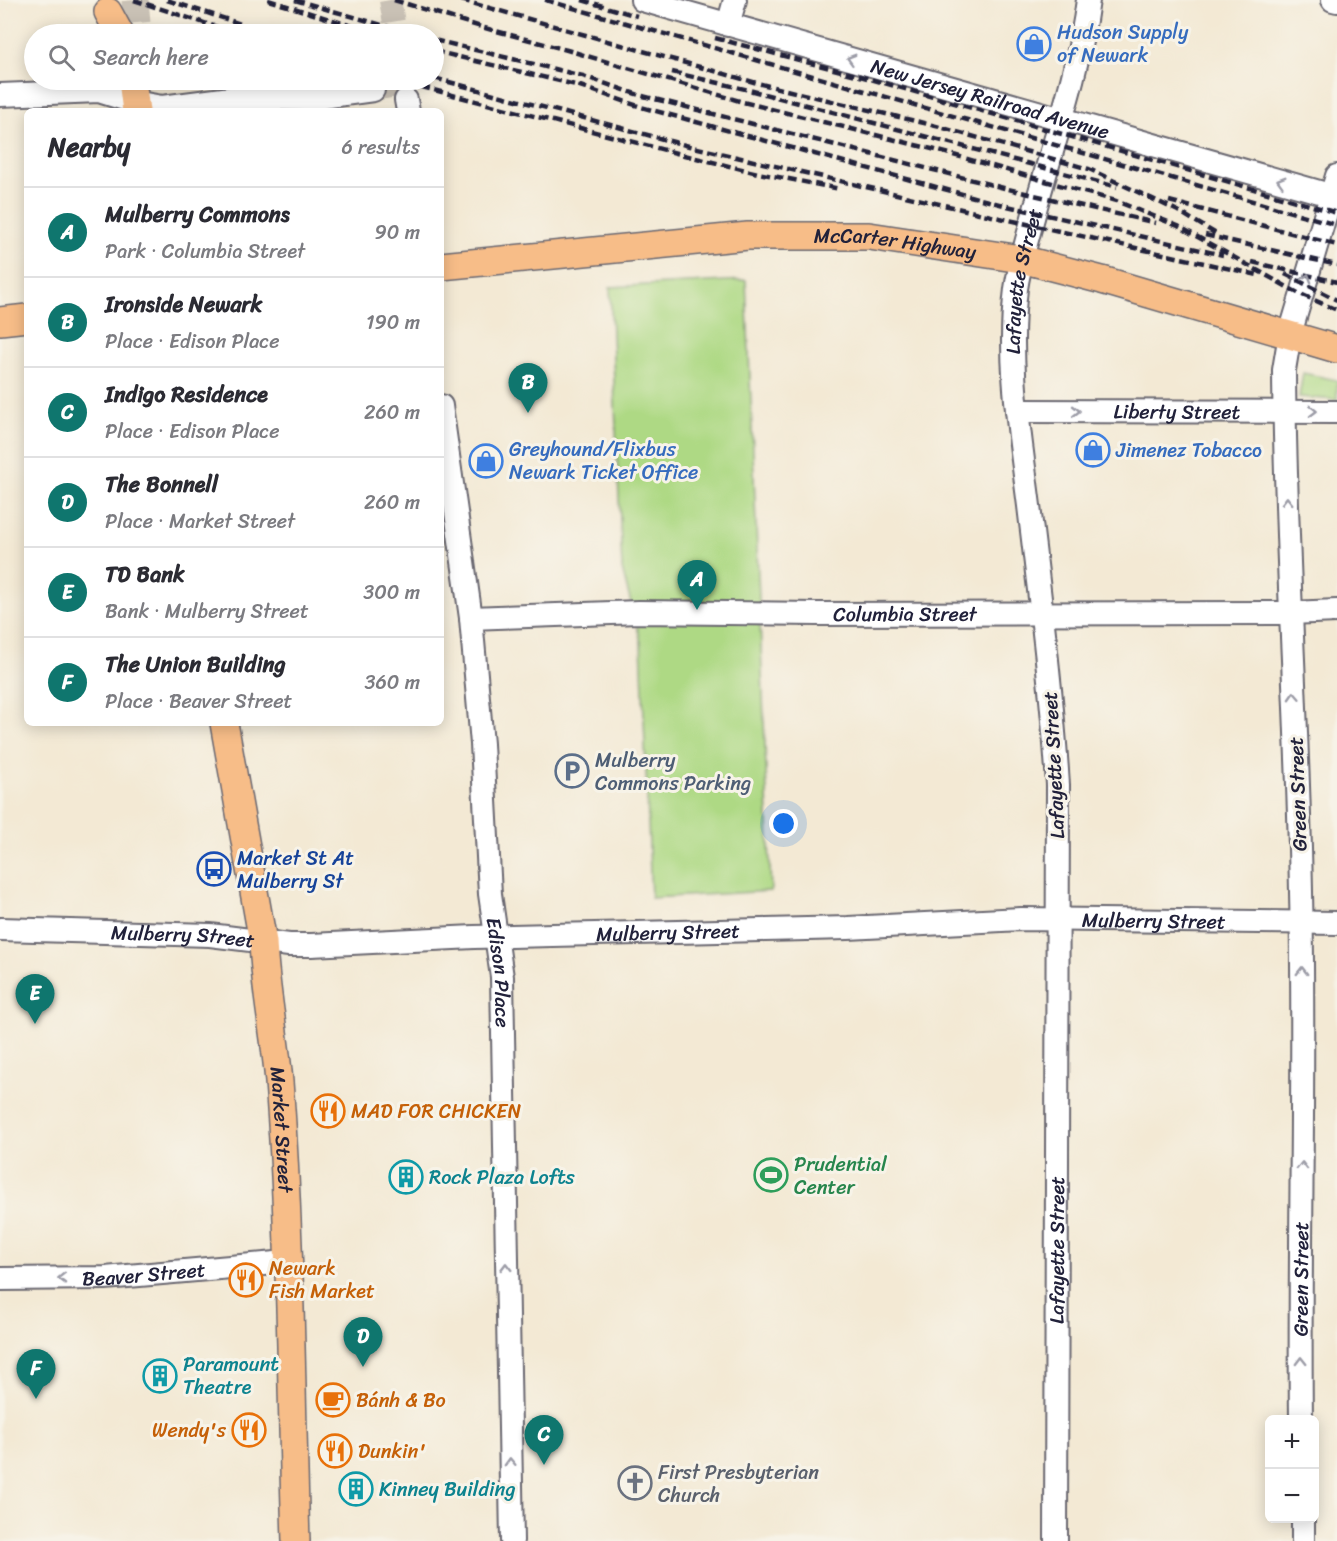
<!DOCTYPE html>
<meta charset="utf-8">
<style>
:root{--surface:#fff;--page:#f7f7f7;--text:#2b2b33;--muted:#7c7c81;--line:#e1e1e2;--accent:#0f766e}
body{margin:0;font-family:Sriracha,sans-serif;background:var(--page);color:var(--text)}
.controls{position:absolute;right:18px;bottom:18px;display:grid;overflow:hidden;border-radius:9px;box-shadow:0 3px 15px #0003}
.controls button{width:54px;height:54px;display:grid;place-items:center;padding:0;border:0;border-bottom:2px solid var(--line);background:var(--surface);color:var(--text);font:30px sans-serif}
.you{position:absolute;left:784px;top:824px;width:21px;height:21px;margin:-15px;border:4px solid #fff;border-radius:50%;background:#1a73e8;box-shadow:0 0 0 9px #1a73e833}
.badge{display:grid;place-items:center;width:39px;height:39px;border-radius:50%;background:var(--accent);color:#fff;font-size:20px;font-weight:700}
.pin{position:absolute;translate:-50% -50px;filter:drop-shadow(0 2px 3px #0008)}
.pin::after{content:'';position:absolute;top:32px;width:21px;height:18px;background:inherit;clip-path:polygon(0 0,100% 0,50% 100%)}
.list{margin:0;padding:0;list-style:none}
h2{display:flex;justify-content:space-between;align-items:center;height:78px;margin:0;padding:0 24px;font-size:26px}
h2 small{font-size:20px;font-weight:400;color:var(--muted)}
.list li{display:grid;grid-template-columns:39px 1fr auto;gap:18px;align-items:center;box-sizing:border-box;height:90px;padding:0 24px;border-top:2px solid var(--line)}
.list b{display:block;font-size:22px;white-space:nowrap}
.list p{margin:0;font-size:20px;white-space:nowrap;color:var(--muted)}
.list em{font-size:20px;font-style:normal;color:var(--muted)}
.icon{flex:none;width:33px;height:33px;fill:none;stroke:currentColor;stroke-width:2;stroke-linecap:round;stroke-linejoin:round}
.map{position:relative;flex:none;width:1337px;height:1541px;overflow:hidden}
.search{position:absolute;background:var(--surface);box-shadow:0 3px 15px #0003;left:24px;top:24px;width:420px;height:66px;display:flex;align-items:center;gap:15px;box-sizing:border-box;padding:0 21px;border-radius:33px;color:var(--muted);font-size:22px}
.panel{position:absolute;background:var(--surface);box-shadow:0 3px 15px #0003;left:24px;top:108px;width:420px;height:618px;border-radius:9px}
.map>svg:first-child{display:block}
.green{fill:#aed984;stroke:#687e60;stroke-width:1.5}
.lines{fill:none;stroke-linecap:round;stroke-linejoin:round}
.minor-tunnel{stroke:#c9c1b5;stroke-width:22;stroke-dasharray:22 11;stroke-linecap:butt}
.major-tunnel{stroke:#c9c1b5;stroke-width:27;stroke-dasharray:27 14;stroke-linecap:butt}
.minor-casing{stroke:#6b6871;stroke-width:26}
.major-casing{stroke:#6b6871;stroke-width:30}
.minor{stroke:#fff;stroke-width:22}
.major{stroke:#f7bd88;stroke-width:27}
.rail{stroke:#22223b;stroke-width:4.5;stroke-dasharray:9 4.5;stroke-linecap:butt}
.oneway{stroke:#9c9ca7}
.labels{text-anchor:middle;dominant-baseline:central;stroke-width:6;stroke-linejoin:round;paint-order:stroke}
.shop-label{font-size:20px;fill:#366cbe;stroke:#f7f3e8;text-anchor:start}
.street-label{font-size:20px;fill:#22223b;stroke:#f7f3e8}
.service-label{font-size:20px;fill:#4e5e75;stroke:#f7f3e8;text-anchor:start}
.transit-label{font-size:20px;fill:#164399;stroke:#f7f3e8;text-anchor:start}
.food-label{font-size:20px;fill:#c56008;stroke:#f7f3e8;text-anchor:start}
.leisure-label{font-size:20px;fill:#27864d;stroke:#f7f3e8;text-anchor:start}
.culture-label{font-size:20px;fill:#0d838f;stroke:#f7f3e8;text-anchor:start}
.worship-label{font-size:20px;fill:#5b616d;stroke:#f7f3e8;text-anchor:start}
</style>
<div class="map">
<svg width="1337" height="1541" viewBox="0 0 1337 1541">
<rect width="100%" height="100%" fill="#f7f3e8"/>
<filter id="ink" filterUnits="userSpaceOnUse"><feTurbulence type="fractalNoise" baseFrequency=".0167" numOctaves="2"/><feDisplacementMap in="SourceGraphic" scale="12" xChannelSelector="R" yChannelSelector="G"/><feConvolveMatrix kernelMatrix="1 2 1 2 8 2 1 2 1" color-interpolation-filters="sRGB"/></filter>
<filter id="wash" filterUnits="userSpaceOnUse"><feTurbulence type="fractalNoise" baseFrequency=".008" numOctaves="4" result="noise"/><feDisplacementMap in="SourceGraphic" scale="24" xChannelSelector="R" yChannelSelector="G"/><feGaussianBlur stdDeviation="1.35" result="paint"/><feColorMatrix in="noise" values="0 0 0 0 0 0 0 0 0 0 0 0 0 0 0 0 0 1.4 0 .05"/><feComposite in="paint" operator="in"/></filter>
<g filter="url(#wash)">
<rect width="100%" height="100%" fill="#f3e9d4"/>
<!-- green -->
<path class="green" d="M 746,280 L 771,891 L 651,898 L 641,642 L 622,569 L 610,287 Z
M 1303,373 L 1337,380 L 1337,400 L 1299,397 Z"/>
</g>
<g filter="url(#ink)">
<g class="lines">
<!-- minor-tunnel -->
<path class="minor-tunnel" d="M 390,0 L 396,34
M 373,90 L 404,85"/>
<!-- major-tunnel -->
<path class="major-tunnel" d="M 135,0 L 137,23"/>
<defs>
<g id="minor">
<path id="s1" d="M 642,0 L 1337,197"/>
<path d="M 1333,0 L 1337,1"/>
<path d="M 728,25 L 735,0"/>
<path d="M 0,95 L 99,91 L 134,102 L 162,107 L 231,98 L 308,99 L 373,90"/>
<path d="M 406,100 L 408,111"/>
<path id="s2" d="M 441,406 L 471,618 L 482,744 L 490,894 L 502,977 L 512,1541"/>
<path id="s3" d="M 1017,411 L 1337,412"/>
<path id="s4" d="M 471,618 L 639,612 L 817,614 L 1290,613 L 1337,611"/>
<path id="s5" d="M 0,929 L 210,935 L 289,945 L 311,945 L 474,937 L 848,928 L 1021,919 L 1337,923"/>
<path id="s6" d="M 0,1279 L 105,1278 L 287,1262"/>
<path id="s7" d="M 1301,1420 C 1299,1244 1305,1068 1301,892 C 1298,718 1285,544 1284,370 L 1290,334 L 1337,176"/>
<path d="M 1303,1518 L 1303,1541"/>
<path id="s8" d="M 1056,1541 L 1058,785 C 1052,691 1040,599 1029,506 C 1020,434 1007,362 1016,289 C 1020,261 1029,234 1036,206 C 1055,138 1079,70 1088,0"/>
</g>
<g id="major">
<path d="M 108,12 L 120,34"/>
<path d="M 132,80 L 136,111"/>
<path id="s9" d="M 441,266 L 748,236 L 869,236 L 1021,259 L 1102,280 L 1337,349"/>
<path d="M 0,321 L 27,318"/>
<path id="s10" d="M 224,723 L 263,942 C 265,990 275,1035 279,1082 C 291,1235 291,1388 296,1541"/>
</g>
</defs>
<!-- minor casing -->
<use href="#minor" class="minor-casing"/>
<!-- major casing -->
<use href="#major" class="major-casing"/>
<!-- minor -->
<use href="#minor" class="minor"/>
<!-- major -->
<use href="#major" class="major"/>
<!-- rail -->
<path class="rail" d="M 134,0 L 238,34
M 167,0 L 272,34
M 268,0 L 378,34
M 295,0 L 413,34
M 394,0 L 481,27 L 567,50 L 743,102 L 932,149 L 1116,201 L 1178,226 L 1298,293 L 1337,310
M 461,0 L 757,83 L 936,126 L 1089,169 L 1178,211 L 1218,235
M 545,0 L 1337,225
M 582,0 L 637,16
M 715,38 L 860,76 L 1337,213
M 434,40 L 583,76 L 639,95 L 1008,189 L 1156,223
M 434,51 L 580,86 L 641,107 L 1003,205 L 1223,255
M 672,72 L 749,90 L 1117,187
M 434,78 L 689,146 L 1000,218 L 1258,275
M 395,80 L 684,155 L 758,173 L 840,189
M 1169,201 L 1337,245
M 1205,235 L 1337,265
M 1252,262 L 1337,282
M 1285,274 L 1337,300"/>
</g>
<!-- one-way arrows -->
<defs><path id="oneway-chevron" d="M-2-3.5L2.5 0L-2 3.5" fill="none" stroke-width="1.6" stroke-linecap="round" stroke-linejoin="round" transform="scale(1.5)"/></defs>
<g class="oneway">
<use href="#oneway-chevron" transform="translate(851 59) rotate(-164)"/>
<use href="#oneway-chevron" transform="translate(1281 181) rotate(-164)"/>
<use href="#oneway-chevron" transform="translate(1307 278) rotate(-73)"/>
<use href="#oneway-chevron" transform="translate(1076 411)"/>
<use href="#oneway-chevron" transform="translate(1313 411) rotate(1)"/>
<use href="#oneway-chevron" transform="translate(1287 501) rotate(-91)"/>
<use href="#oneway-chevron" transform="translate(1294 696) rotate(-93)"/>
<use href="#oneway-chevron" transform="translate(1302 971) rotate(-90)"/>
<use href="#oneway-chevron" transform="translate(1302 1166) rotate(-89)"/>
<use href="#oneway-chevron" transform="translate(506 1267) rotate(-91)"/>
<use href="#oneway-chevron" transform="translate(62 1278) rotate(179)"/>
<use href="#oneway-chevron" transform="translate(1301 1361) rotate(-91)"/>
<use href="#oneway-chevron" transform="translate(510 1462) rotate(-92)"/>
</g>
</g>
<!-- icons -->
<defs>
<symbol id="shop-ring" viewBox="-11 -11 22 22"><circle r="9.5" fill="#f7f3e8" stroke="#3f7fe0" stroke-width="1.5"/><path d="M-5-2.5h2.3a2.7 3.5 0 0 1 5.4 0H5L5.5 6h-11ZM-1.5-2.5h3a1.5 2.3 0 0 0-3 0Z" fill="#3f7fe0"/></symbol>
<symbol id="parking-ring" viewBox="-11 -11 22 22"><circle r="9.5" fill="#f7f3e8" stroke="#5c6f8a" stroke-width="1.5"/><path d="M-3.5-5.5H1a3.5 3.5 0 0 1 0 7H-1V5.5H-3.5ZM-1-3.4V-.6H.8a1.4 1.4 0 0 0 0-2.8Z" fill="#5c6f8a"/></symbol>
<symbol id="bus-ring" viewBox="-11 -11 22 22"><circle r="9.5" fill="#f7f3e8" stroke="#1a4fb4" stroke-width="1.5"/><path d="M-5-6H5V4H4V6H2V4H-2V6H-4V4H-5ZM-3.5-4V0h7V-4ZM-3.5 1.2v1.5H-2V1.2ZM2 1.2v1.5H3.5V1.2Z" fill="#1a4fb4"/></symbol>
<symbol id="restaurant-ring" viewBox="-11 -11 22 22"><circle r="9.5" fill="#f7f3e8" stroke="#e8710a" stroke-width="1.5"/><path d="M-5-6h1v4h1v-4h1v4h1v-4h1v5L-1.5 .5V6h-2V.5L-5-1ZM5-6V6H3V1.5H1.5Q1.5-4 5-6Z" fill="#e8710a"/></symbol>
<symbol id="stadium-ring" viewBox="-11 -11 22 22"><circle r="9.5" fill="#f7f3e8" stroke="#2e9e5b" stroke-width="1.5"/><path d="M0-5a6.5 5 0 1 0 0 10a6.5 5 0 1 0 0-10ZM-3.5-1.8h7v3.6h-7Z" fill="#2e9e5b"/></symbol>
<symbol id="building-ring" viewBox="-11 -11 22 22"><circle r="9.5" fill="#f7f3e8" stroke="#0f9aa8" stroke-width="1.5"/><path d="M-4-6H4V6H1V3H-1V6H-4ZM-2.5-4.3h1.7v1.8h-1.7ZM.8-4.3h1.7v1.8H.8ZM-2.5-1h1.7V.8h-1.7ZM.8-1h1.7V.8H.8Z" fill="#0f9aa8"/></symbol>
<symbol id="cafe-ring" viewBox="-11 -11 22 22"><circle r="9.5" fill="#f7f3e8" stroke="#e8710a" stroke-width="1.5"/><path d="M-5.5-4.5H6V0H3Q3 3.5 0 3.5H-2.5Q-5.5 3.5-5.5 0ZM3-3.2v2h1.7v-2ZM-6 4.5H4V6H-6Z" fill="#e8710a"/></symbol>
<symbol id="church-ring" viewBox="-11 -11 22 22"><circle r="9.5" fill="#f7f3e8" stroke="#6b7280" stroke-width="1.5"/><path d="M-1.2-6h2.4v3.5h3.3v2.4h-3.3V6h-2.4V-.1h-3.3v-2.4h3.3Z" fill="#6b7280"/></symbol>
</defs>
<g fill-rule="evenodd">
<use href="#shop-ring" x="1015" y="25" width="38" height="38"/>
<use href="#shop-ring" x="1074" y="431" width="38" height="38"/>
<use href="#shop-ring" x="467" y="442" width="38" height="38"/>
<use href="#parking-ring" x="553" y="752" width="38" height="38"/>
<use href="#bus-ring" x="195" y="850" width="38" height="38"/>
<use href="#restaurant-ring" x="309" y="1092" width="38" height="38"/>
<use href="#stadium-ring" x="752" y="1156" width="38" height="38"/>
<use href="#building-ring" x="387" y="1158" width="38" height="38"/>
<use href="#restaurant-ring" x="227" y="1261" width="38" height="38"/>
<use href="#building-ring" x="141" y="1357" width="38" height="38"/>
<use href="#cafe-ring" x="314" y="1381" width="38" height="38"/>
<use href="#restaurant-ring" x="230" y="1411" width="38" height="38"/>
<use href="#restaurant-ring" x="316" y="1432" width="38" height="38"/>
<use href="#church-ring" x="616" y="1464" width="38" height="38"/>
<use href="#building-ring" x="337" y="1470" width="38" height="38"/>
</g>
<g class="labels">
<!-- shop labels -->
<g class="shop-label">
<text x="1057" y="32">Hudson Supply<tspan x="1057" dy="23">of Newark</tspan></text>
<text x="509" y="449">Greyhound/Flixbus<tspan x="509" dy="23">Newark Ticket Office</tspan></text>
<text x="1116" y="450">Jimenez Tobacco</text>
</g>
<!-- street labels -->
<g class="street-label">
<text stroke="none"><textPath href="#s1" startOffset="362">New Jersey Railroad Avenue</textPath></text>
<text stroke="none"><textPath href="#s9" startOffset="456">McCarter Highway</textPath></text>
<text stroke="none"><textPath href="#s8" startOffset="1263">Lafayette Street</textPath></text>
<text stroke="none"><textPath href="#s3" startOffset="160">Liberty Street</textPath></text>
<text stroke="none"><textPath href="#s4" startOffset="434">Columbia Street</textPath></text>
<text transform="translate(1054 765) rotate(-93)">Lafayette Street</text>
<text transform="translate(1298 794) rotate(-92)">Green Street</text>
<text stroke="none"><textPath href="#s5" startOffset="1155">Mulberry Street</textPath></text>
<text stroke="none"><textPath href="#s5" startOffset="669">Mulberry Street</textPath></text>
<text stroke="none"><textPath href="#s5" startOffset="183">Mulberry Street</textPath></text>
<text stroke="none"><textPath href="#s2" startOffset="570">Edison Place</textPath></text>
<text stroke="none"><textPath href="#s10" startOffset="411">Market Street</textPath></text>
<text stroke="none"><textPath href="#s8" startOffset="291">Lafayette Street</textPath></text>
<text stroke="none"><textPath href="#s6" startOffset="144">Beaver Street</textPath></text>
<text stroke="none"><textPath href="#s7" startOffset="141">Green Street</textPath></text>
</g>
<!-- service labels -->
<g class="service-label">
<text x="595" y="760">Mulberry<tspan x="595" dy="23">Commons Parking</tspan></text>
</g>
<!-- transit labels -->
<g class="transit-label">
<text x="237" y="858">Market St At<tspan x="237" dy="23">Mulberry St</tspan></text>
</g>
<!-- food labels -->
<g class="food-label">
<text x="351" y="1111">MAD FOR CHICKEN</text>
<text x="269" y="1268">Newark<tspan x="269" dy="23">Fish Market</tspan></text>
<text x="356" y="1400">Bánh &amp; Bo</text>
<text x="226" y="1430" text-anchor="end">Wendy's</text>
<text x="358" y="1451">Dunkin'</text>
</g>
<!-- leisure labels -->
<g class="leisure-label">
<text x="794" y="1164">Prudential<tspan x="794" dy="23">Center</tspan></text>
</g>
<!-- culture labels -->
<g class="culture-label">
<text x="429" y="1177">Rock Plaza Lofts</text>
<text x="183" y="1364">Paramount<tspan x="183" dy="23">Theatre</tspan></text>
<text x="379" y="1489">Kinney Building</text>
</g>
<!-- worship labels -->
<g class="worship-label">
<text x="658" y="1472">First Presbyterian<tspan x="658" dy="23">Church</tspan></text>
</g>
</g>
</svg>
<div class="controls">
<button>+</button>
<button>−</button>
</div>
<div class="you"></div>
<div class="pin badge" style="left:697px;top:610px">A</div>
<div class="pin badge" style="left:528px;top:413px">B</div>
<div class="pin badge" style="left:544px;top:1465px">C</div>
<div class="pin badge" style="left:363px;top:1367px">D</div>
<div class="pin badge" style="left:35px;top:1024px">E</div>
<div class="pin badge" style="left:36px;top:1399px">F</div>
<div class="search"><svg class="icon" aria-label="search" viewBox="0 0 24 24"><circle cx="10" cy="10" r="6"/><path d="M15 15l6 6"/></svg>Search here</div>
<section class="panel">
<h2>Nearby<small>6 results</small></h2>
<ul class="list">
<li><span class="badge">A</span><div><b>Mulberry Commons</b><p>Park · Columbia Street</p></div><em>90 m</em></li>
<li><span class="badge">B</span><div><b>Ironside Newark</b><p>Place · Edison Place</p></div><em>190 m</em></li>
<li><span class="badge">C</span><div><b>Indigo Residence</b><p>Place · Edison Place</p></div><em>260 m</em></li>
<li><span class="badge">D</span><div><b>The Bonnell</b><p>Place · Market Street</p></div><em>260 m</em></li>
<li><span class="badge">E</span><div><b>TD Bank</b><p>Bank · Mulberry Street</p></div><em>300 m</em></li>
<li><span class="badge">F</span><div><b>The Union Building</b><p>Place · Beaver Street</p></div><em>360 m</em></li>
</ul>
</section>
</div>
